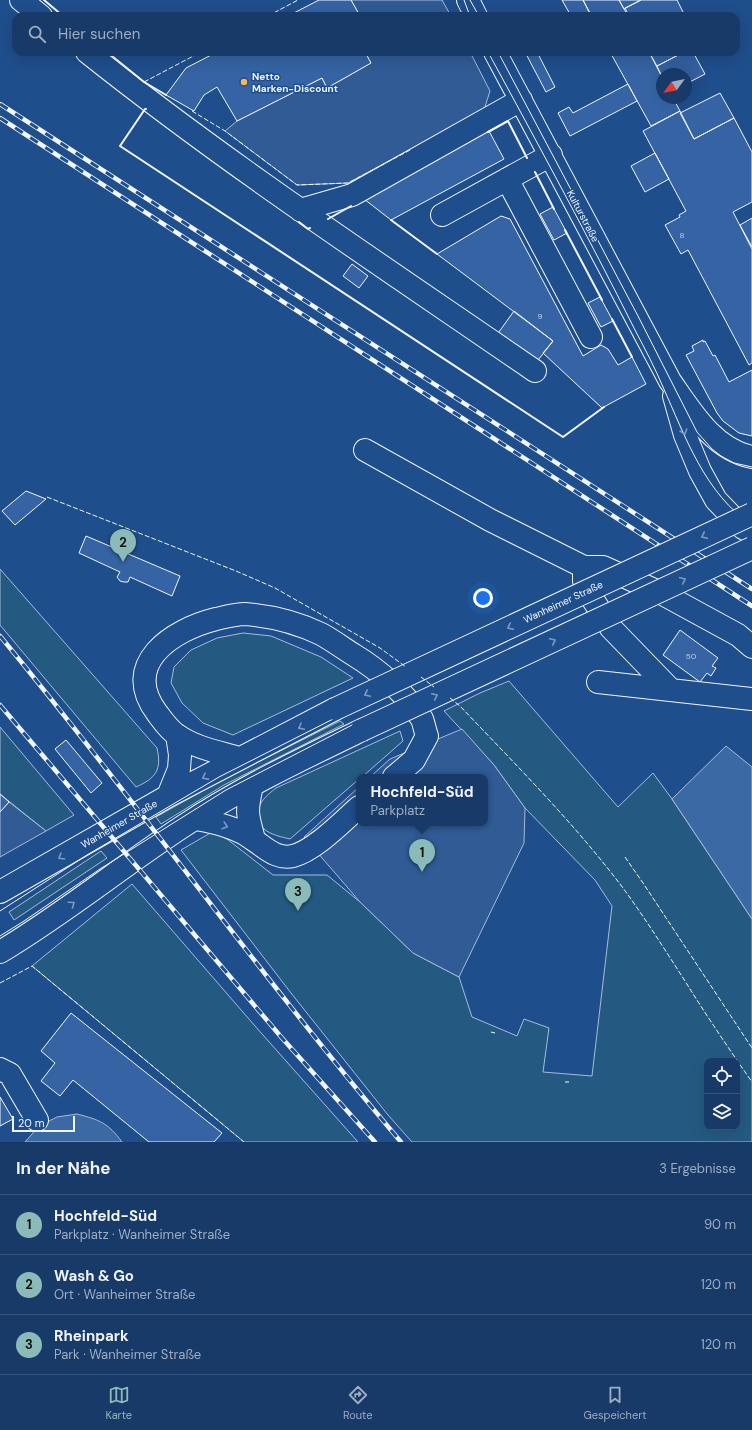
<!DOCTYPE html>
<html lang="de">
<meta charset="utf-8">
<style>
:root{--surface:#173a69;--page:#20416f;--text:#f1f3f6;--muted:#9eadc0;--line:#36547d;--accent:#8bbbb9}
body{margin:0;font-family:"DM Sans",sans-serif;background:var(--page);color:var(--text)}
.controls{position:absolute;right:12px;bottom:12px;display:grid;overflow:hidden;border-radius:8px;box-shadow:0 4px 16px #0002}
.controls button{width:36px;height:36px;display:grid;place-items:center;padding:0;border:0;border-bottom:1px solid var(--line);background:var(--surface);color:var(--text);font:20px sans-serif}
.compass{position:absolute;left:656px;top:68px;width:36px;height:36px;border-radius:50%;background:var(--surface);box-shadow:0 4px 16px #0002;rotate:237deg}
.scale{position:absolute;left:12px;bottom:10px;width:63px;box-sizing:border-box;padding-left:4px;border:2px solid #f2f6ff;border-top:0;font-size:11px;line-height:14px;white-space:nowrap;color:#f2f6ff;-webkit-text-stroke:3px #1f4e8c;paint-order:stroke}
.you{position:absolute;left:483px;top:598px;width:14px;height:14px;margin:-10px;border:3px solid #fff;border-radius:50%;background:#1a73e8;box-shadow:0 0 0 6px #1a73e833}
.badge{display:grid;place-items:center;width:26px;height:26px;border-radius:50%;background:var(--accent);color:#111;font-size:13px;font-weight:700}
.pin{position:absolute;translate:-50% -33px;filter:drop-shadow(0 1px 2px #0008)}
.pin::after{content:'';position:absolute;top:21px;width:14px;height:12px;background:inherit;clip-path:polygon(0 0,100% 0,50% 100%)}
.popup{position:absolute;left:356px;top:774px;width:132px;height:52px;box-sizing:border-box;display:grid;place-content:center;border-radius:8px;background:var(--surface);filter:drop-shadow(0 1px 3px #0005);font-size:13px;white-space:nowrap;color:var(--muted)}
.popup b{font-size:15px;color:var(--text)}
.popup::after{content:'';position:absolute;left:50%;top:100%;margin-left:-8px;border:8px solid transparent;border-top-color:var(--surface)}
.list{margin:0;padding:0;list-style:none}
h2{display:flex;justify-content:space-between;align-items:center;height:52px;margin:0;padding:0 16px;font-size:17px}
h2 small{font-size:13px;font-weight:400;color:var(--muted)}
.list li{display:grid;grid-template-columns:26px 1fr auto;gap:12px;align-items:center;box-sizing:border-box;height:60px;padding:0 16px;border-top:1px solid var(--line)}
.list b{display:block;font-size:15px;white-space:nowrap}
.list p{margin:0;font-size:13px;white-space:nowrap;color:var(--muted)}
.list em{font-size:13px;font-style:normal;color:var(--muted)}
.icon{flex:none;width:22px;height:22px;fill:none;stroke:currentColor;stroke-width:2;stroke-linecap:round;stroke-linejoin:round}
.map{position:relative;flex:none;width:752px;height:1142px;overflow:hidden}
.search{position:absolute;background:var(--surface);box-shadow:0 4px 16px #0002;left:12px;right:12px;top:12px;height:44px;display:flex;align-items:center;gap:10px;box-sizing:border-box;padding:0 14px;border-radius:12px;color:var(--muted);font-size:15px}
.sheet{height:232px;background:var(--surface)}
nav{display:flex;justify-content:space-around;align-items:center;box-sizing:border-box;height:56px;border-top:1px solid var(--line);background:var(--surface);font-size:11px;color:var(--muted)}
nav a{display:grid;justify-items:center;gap:2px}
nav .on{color:var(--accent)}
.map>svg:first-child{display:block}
.green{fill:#245a82;stroke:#a8bbd7;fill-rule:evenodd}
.parking{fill:#305b95;stroke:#a8bbd7}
.water{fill:#3b69a3;stroke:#a8bbd7}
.building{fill:#3563a3;stroke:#f2f6ff}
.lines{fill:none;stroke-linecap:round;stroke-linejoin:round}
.minor-casing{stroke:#f2f6ff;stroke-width:24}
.minor{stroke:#1f4e8c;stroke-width:22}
.tram{stroke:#f2f6ff;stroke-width:1}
.rail-casing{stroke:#f2f6ff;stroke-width:4.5}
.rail{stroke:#1f4e8c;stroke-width:3;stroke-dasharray:9;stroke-linecap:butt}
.minor-bridge-casing{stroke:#f2f6ff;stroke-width:24;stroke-linecap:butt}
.minor-bridge{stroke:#1f4e8c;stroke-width:22}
.fence{stroke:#f2f6ff;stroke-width:1;stroke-dasharray:5 2;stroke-linecap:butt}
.wall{stroke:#f2f6ff;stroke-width:2}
.oneway{stroke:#7e9ac0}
.poi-dot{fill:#ffb74d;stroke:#1f4e8c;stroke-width:1.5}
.labels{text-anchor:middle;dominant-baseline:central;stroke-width:3;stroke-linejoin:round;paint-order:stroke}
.number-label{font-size:8px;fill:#c3d1e8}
.poi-label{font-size:10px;font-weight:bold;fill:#f2f6ff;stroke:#1f4e8c;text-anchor:start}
.street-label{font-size:10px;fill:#f2f6ff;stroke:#1f4e8c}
</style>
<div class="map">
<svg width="752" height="1142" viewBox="0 0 752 1142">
<rect width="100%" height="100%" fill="#1f4e8c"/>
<!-- green -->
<path class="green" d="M 0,569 L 157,748 C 162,770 156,778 136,787 L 0,625 Z
M 243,633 L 271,636 L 321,657 L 353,678 L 233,735 L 203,723 L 182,703 L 171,683 L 174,667 L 191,650 L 217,638 Z
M 509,681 L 618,807 L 653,773 L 672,799 L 752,919 L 752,1142 L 412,1142 L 388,1115 L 291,993 L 181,850 L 212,832 L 227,839 L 273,875 L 327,875 L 360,902 L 413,953 L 459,977 L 472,1017 L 517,1036 L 524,1019 L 549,1028 L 543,1072 L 592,1076 L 612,906 L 595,880 L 525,808 L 494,765 L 444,711 L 480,693 ZM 707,1061 L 737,1061 L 737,1127 L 707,1127 Z
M 340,721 L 344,724 L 224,785 L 161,824 L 156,817 L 222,780 Z
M 0,727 L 74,815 L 46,831 L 0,794 Z
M 400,731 L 403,741 L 362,777 L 359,777 L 359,779 L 290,839 C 282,837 271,835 264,829 C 262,827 261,823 260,821 C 253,806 266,796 276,788 Z
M 101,851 L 107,858 L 14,920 L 9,912 Z
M 132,884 L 255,1026 L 358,1142 L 244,1142 L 32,966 Z"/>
<!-- parking -->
<path class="parking" d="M 351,0 L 442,0 L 451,16 L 360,16 Z
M 369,52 L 470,52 L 490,91 L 484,110 L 348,183 L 297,185 L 225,131 L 237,121 L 322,78 L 327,88 L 371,63 L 366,54 Z
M 462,729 L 494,765 L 525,808 L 524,843 L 459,977 L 413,953 L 360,902 L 304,837 L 359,787 L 359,823 L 485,823 L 485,777 L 370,777 L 390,759 Z
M 9,802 L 46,831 L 0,857 L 0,812 Z"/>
<!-- water -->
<path class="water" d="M 726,746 L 752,767 L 752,919 L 672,799 Z
M 77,1114 C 100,1120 108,1123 122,1142 L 25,1142 L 39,1126 L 57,1117 Z"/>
<!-- building -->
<path class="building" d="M 319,0 L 351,0 L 360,16 L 288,16 Z
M 562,0 L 583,0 L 590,13 L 585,16 L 571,16 Z
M 583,0 L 619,0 L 628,16 L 591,16 Z
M 619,0 L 641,0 L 624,9 Z
M 641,0 L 677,0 L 685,16 L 629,16 L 625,8 Z
M 217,52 L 369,52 L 366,54 L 371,63 L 327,88 L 322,78 L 237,121 L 217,87 L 204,95 L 194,111 L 166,95 L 186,68 Z
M 525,52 L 537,52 L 555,87 L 546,92 Z
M 610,52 L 649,52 L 662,77 L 662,98 L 673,98 L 680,111 L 651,126 Z
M 649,52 L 684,52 L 657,66 Z
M 684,52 L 693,52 L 705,74 L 686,84 L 686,74 L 662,74 L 662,77 L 657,66 Z
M 628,84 L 637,101 L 570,136 L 558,113 L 569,107 L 573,113 Z
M 720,93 L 734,118 L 694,139 L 680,113 Z
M 680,111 L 694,139 L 734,118 L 752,152 L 752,202 L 733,212 L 752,249 L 752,363 L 749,365 L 688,250 L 681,254 L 665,225 L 680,217 L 679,215 L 686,211 L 643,131 Z
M 489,131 L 504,159 L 391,220 L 364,199 Z
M 655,153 L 669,179 L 645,192 L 631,166 Z
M 553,207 L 567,233 L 554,240 L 540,214 Z
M 501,216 L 510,219 L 583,356 L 601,345 L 608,349 L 618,365 L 632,357 L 646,384 L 602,408 L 543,353 L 553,341 L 437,254 Z
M 752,218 L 752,247 L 740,225 Z
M 352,264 L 368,276 L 359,288 L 343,276 Z
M 600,297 L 613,321 L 601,327 L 588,303 Z
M 514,311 L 553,341 L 535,364 L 496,336 Z
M 703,340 L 703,342 L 705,341 L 713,356 L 715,355 L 729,382 L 752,370 L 752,436 L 739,433 L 723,421 L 717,413 L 686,355 L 694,351 L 692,346 Z
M 26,491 L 46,499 L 15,525 L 2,511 Z
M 86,536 L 180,576 L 172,596 L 130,577 L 128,582 L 124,582 L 120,581 L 117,577 L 120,572 L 79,553 Z
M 680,630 L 718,658 L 712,666 L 716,668 L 711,676 L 707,673 L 700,682 L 663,655 Z
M 66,740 L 102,783 L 91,793 L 55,749 Z
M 0,794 L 9,802 L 0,812 Z
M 71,1013 L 222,1133 L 214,1142 L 149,1142 L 73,1080 L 60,1096 L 41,1081 L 55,1063 L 41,1051 Z
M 0,1097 L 13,1119 L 0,1126 Z"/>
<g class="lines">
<defs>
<path id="minor" d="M 21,0 L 41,16
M 468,0 L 476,16
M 87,52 C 230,166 384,267 535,371
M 495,52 L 670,381 C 691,411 713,449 752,457
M 507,179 L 591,337
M 300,210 L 352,195 L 521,100
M 442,215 L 551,155
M 674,396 L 685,435 L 700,471 L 716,500 L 743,528 L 752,533
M 365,450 L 490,520 L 584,567
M 598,682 L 752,699
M 671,690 L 611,628 L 590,595 L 584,581 L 584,567 L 603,567 L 661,593 L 738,635 L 752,647
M 239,758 C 219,752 195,748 177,735 C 169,730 163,721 157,713 C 120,664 172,630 216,619 C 225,617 236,614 245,614 C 271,616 298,623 321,634 C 332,640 343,648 354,655 C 379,670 406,694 422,719 C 424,724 425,731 427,736 L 414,760 L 394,777
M 252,786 C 246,811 247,815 254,839
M 168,796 L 179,769 L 180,755 L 177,735
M 195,819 C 208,821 221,824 234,829 C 240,831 247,835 252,839 C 265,847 276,860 293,856 C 314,851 342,822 359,807
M 0,892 L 168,796 L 335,709
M 0,952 C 64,914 122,866 185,825 C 241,788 302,759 362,730
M 0,1069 L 10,1074 L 37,1120"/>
</defs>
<!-- minor casing -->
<use href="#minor" class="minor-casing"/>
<!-- minor -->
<use href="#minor" class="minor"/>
<!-- tram -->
<path class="tram" d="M 464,0 L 470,16
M 470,0 L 479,16
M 488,52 C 538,144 588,236 635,330 C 645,349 655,368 663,387 C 685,436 705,494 752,525
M 498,52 L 638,316 L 697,432 L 712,449 L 721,456 L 734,463 L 752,467
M 0,911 L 87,855 L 219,777 L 343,714 L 752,523
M 0,936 L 24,921 L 100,869 L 226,790 L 354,724 L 752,538"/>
<defs>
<path id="rail" d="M 0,104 L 752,589
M 0,118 L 752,606
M 0,636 C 137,802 262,978 401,1142
M 0,705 L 282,1038 L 375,1142"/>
</defs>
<!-- rail casing -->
<use href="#rail" class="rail-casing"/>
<!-- rail -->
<use href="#rail" class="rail"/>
<defs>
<path id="minor-bridge" d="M 335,709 L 752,514
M 362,730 L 752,548"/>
</defs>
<!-- minor-bridge casing -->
<use href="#minor-bridge" class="minor-bridge-casing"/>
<!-- minor-bridge -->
<use href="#minor-bridge" class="minor-bridge"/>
<!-- fence -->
<path class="fence" d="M 268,16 L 298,0
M 144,82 L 201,52
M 192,111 L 225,131 L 297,185 L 348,183 L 412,149
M 47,497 L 236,571 L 275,588 L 380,648 L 406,667
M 421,677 L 434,687
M 450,698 L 460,706 C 516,765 574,823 623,888 C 645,918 665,950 685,981 C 706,1015 729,1049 752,1082
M 625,857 L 643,883 L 752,1048
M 0,983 L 32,966 L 244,1142
M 491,1032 L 495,1033
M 565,1082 L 569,1082"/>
<!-- wall -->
<path class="wall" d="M 44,0 L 63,16
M 107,52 L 144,82 L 166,95
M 146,109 L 145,109 L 120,146 L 563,437 L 604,407
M 488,132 L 508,121 L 527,158
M 535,172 L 554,209
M 328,219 L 351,206
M 391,220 L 437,254
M 299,222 L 308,229 L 310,228
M 565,230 L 602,300
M 612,319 L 632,357"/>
</g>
<!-- one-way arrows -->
<defs><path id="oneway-chevron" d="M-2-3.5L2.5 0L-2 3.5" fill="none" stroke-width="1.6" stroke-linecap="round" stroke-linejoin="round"/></defs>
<g class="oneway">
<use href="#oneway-chevron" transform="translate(684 432) rotate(72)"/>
<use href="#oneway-chevron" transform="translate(704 536) rotate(155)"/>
<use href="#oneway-chevron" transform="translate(683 580) rotate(-25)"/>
<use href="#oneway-chevron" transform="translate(510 627) rotate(155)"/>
<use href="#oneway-chevron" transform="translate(553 641) rotate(-25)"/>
<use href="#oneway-chevron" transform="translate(367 694) rotate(155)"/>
<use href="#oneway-chevron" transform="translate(435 696) rotate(-25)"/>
<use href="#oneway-chevron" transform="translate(301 727) rotate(153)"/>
<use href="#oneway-chevron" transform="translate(205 777) rotate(152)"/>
<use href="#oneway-chevron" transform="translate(225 826) rotate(18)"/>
<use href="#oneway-chevron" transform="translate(61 857) rotate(150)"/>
<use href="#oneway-chevron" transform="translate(72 904) rotate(-35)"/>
</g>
<!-- markers -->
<circle class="poi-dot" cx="244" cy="82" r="4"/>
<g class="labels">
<!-- number labels -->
<g class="number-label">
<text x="682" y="235">8</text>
<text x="540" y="316">9</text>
<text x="691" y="656">50</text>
</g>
<!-- poi labels -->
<g class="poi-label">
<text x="252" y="76">Netto<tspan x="252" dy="12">Marken-Discount</tspan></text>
</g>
<!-- street labels -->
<g class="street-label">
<text transform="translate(583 216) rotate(62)">Kulturstraße</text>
<text transform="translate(563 602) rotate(-25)">Wanheimer Straße</text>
<text transform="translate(119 824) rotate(-30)">Wanheimer Straße</text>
</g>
</g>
</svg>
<div class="controls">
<button><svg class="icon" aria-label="locate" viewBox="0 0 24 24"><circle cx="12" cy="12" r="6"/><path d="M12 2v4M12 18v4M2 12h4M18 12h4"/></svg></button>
<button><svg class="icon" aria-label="layers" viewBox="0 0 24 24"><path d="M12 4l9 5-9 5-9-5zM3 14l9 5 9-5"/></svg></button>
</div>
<svg class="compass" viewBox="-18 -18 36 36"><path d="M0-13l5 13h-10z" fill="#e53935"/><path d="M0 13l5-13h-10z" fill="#9eadc0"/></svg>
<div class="scale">20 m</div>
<div class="you"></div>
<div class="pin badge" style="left:422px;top:872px">1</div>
<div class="popup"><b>Hochfeld-Süd</b>Parkplatz</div>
<div class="pin badge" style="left:123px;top:562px">2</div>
<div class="pin badge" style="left:298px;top:911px">3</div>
<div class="search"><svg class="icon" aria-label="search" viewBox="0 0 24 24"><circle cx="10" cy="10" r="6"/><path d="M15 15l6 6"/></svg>Hier suchen</div>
</div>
<section class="sheet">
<h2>In der Nähe<small>3 Ergebnisse</small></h2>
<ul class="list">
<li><span class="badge">1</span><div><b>Hochfeld-Süd</b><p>Parkplatz · Wanheimer Straße</p></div><em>90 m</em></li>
<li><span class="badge">2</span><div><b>Wash &amp; Go</b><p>Ort · Wanheimer Straße</p></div><em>120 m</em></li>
<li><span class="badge">3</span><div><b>Rheinpark</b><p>Park · Wanheimer Straße</p></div><em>120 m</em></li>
</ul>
</section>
<nav>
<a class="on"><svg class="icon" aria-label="map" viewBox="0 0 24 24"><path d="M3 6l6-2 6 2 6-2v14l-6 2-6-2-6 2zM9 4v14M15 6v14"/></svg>Karte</a>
<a><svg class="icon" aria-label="directions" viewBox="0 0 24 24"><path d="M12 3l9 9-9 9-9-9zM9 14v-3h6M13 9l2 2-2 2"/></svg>Route</a>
<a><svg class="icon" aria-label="saved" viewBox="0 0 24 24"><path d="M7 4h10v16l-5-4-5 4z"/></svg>Gespeichert</a>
</nav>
